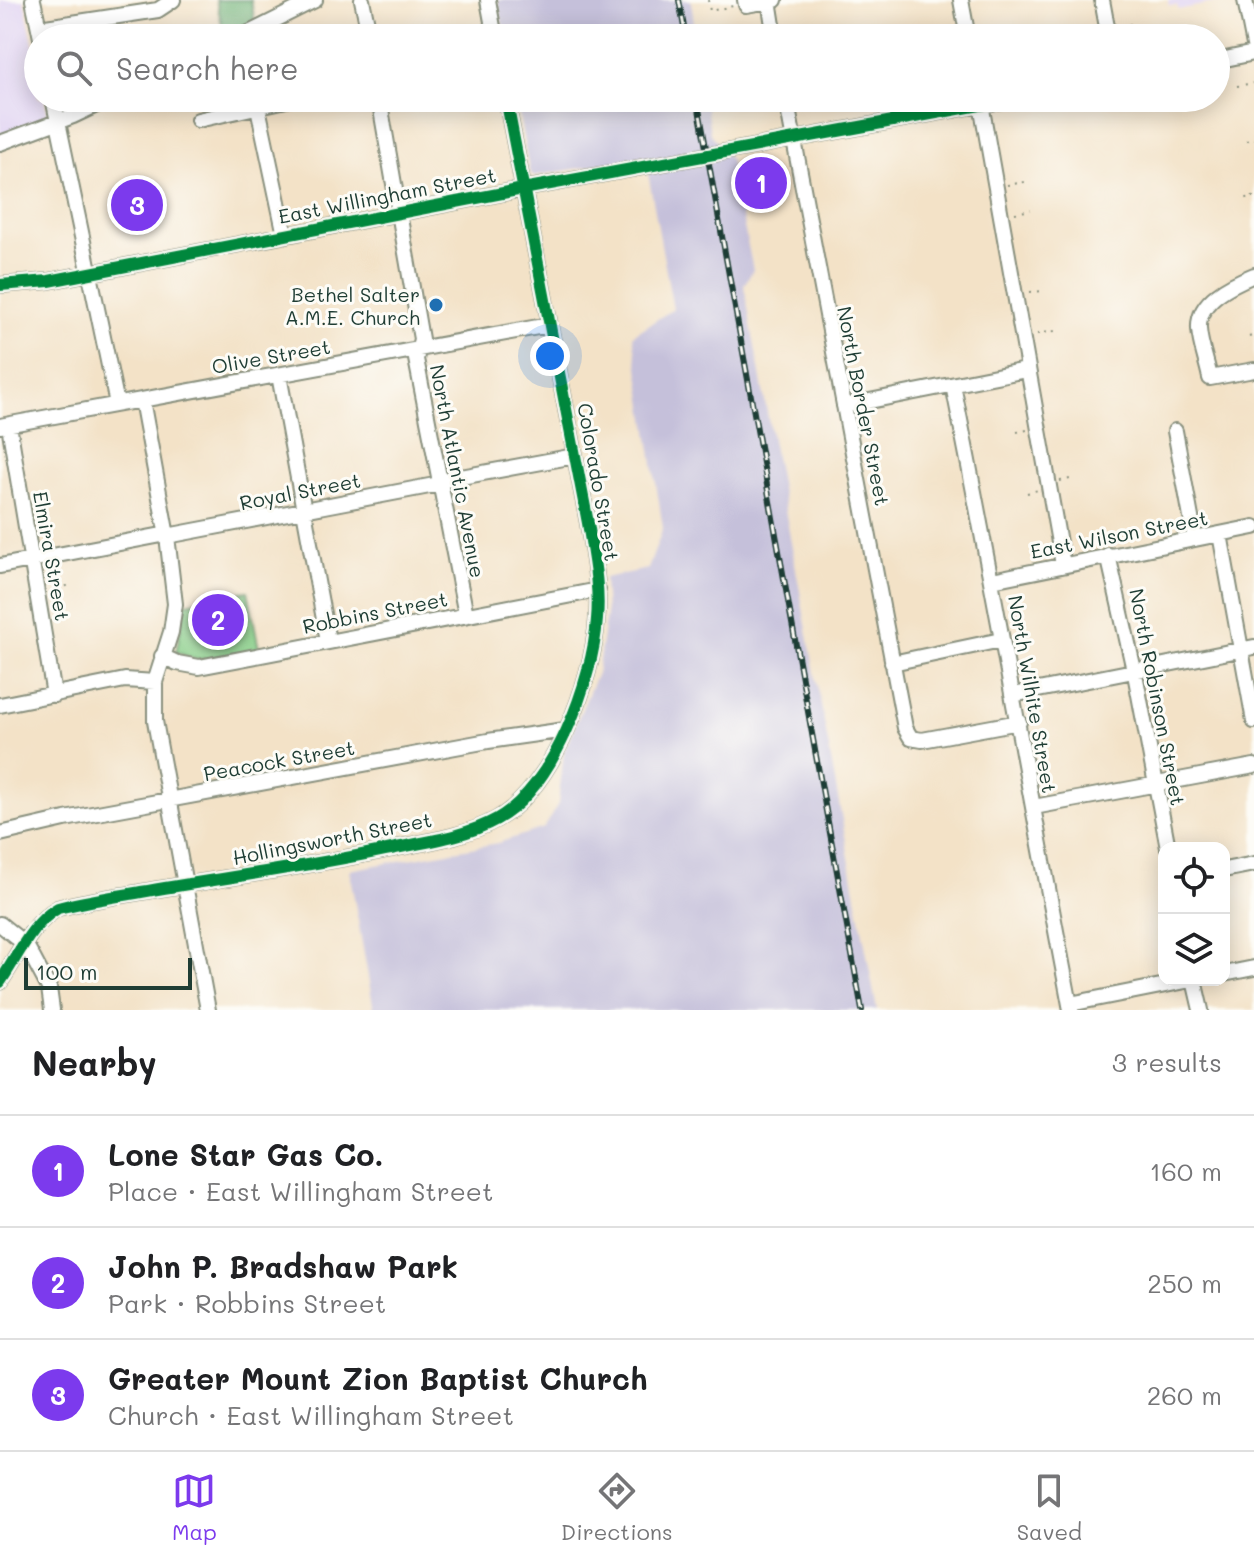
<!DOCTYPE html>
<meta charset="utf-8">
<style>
:root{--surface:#fff;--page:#f6f6f6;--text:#202124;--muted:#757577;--line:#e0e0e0;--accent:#7c3aed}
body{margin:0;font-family:Mali,sans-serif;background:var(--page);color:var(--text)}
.controls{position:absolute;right:24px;bottom:24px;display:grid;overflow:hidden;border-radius:16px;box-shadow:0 4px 20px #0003}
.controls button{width:72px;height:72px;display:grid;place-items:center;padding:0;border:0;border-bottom:2px solid var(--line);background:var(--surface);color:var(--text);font:40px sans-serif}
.scale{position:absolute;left:24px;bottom:20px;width:168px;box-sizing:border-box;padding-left:8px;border:4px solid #1f3d34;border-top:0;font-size:22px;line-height:28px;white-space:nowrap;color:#1f3d34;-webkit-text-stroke:6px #fdfcf7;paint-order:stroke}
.you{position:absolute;left:550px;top:356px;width:28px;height:28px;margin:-20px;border:6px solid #fff;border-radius:50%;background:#1a73e8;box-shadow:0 0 0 12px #1a73e833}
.badge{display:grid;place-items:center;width:52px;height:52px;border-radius:50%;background:var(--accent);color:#fff;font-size:26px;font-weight:700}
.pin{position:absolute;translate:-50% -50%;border:4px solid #fff;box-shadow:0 2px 8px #0006}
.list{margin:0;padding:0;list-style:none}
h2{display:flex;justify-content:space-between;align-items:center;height:104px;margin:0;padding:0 32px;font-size:34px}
h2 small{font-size:26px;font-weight:400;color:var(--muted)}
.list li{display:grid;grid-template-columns:52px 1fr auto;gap:24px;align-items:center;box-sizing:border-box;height:112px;padding:0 32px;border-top:2px solid var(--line)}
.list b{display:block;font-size:30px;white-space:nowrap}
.list p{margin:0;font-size:26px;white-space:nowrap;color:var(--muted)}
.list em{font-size:26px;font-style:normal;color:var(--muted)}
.icon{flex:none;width:44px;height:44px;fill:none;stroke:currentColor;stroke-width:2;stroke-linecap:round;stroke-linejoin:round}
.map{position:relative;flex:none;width:1254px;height:1010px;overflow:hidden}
.search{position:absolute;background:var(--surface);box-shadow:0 4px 20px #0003;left:24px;right:24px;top:24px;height:88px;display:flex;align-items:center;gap:20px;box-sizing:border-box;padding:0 28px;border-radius:44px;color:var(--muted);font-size:30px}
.sheet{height:440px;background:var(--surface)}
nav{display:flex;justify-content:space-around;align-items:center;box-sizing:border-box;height:112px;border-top:2px solid var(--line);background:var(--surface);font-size:22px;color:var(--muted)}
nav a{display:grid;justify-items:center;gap:4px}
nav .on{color:var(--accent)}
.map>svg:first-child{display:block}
.built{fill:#e1d4f3}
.industrial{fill:#c5c0da}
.green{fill:#88cd88;stroke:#54855e;stroke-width:2}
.forest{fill:#6eb074;stroke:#467654;stroke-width:2}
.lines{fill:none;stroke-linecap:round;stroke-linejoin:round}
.minor-casing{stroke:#89907e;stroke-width:18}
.path{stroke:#89907e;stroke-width:2;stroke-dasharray:2 6;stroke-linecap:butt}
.minor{stroke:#fff;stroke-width:14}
.rail-casing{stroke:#1f3d34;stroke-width:6}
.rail{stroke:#fdfcf7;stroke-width:3;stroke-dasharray:9;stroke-linecap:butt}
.cycleway-casing{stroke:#fdfcf7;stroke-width:17}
.cycleway{stroke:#00873e;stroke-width:12}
.poi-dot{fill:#1f6fb2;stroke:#fdfcf7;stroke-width:3}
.labels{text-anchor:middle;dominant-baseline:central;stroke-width:6;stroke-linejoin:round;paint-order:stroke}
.street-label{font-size:20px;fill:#1f3d34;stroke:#fdfcf7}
.poi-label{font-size:20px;fill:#1f3d34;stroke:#fdfcf7;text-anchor:end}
</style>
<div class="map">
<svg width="1254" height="1010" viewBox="0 0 1254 1010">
<rect width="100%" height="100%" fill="#fdfcf7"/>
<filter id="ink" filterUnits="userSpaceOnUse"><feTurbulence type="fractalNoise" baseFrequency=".0125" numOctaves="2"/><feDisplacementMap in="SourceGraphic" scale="16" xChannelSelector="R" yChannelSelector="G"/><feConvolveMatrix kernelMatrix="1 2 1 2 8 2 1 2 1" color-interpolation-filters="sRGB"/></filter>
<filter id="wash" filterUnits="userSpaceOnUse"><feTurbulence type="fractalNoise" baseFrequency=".006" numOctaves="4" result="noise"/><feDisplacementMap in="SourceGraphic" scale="32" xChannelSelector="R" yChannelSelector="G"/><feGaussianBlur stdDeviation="1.8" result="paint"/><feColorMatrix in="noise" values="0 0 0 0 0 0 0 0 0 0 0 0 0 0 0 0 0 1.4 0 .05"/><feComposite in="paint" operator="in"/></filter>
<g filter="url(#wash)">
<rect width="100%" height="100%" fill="#f3e2c7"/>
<!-- built -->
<path class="built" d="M 0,0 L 24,0 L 38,66 L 38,98 L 44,98 L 48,116 L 44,120 L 0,135 Z
M 1168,0 L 1227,0 L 1178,10 L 1177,5 L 1169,6 Z"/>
<!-- industrial -->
<path class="industrial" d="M 498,0 L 691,0 L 696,38 L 505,38 Z
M 516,98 L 705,98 L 710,133 L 730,159 L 753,270 L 744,285 L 751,325 L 877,1010 L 374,1010 L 349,870 L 498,843 L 544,828 L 558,804 L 564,752 L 597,673 L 606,615 L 604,578 L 648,569 L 663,528 L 633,335 L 673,309 L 645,157 L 533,176 L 529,170 Z"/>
<!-- green -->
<path class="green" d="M 248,591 L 259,649 L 196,660 L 176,652 L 186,603 Z"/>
<!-- forest -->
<path class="forest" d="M 216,0 L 251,0 L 255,23 L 225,37 Z"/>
</g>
<g filter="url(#ink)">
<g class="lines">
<defs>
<path id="minor" d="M 33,0 L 41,38
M 362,0 L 370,38
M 488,0 L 495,38
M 745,0 L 746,5 L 775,0
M 769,0 L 775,38
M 961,0 L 968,38
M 1102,0 L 1109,38
M 1245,0 L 1254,45
M 39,28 L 158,10 L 173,0
M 239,38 L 315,0
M 1216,61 L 1254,53
M 53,98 L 117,404
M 256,98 L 285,235
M 379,98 L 421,339 L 416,359 L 466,615
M 786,98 L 905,728 L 911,738 L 922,740 L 1019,722
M 980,98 L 1063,565
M 198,120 L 295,98
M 0,143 L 73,116 L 111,98
M 1254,275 C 1232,284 1197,300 1199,329 C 1200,345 1207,362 1210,378 L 1254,370
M 0,285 L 49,281 L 523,189 L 1018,98
M 279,375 L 328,641
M 953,385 C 995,593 1031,802 1071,1010
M 142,400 L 167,536 L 175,604 L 171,632 L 155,682 L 155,721 L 208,1010
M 844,406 L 1026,370
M 9,425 L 54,695
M 0,426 L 549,325
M 1175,431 L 1195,539
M 439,481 L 575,456
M 1220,534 L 1254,721
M 167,536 L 440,484
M 1108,555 L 1136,679 L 1168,848
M 0,566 L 167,534
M 992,580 L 1254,527
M 162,656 L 177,663 L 199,667 L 598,590
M 892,663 L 1001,640
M 1013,695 L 1254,647
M 0,705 L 125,680 L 155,682
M 1034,807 L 1254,766
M 0,834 L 65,819 L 488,741 L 565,730
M 1224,870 L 1254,864
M 0,924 L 26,945 L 49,988 L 52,1010
M 1224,974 L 1254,968
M 1194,980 L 1201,1010
M 0,982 C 17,958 31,923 58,908 C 85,901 113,897 141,892 C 223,878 305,867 386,850 C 423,842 463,838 497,819 C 553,788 593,681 597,619 C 600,587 593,555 588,523 L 506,98
M 1070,1004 L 1191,980"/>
</defs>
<!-- minor casing -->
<use href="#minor" class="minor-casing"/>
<!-- path -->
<path class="path" d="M 708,0 L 710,11 L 733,6
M 1121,26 L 1131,24
M 1237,86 L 1254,83
M 1246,141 L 1254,139
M 1007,185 L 1025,182
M 1247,197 L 1248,200 L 1254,196
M 1015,213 L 1031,210
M 1030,292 L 1043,291
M 1037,334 L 1055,331
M 1249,337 L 1254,335
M 1017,432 L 1027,430
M 1060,481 L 1075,478
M 1027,493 L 1038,490
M 58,588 L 67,586 L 68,589"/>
<!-- minor -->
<use href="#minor" class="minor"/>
<defs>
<path id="rail" d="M 679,0 L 686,38
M 697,98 L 862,1010"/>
</defs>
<!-- rail casing -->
<use href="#rail" class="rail-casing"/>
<!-- rail -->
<use href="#rail" class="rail"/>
<defs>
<path id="cycleway" d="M 0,285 L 49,281 L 523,189 L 1018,98
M 0,982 C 17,958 31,923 58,908 C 85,901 113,897 141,892 C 223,878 305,867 386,850 C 423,842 463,838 497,819 C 553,788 593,681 597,619 C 600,587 593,555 588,523 L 506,98"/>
</defs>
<!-- cycleway casing -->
<use href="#cycleway" class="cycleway-casing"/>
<!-- cycleway -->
<use href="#cycleway" class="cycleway"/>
</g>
</g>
<!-- markers -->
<circle class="poi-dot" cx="436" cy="305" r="8"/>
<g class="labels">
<!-- street labels -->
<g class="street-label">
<text transform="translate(387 195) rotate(-11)">East Willingham Street</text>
<text transform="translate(271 356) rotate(-10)">Olive Street</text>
<text transform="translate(864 406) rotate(79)">North Border Street</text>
<text transform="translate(458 471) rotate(79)">North Atlantic Avenue</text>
<text transform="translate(599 482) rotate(80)">Colorado Street</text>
<text transform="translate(300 491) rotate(-11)">Royal Street</text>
<text transform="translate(1119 534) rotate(-11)">East Wilson Street</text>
<text transform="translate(52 556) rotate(80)">Elmira Street</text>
<text transform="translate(375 612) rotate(-11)">Robbins Street</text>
<text transform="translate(1033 694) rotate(80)">North Wilhite Street</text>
<text transform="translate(1158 697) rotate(79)">North Robinson Street</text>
<text transform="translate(279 760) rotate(-10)">Peacock Street</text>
<text transform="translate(332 838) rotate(-11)">Hollingsworth Street</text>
</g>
<!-- poi labels -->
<g class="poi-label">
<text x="420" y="294">Bethel Salter<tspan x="420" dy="23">A.M.E. Church</tspan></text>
</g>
</g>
</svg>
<div class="controls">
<button><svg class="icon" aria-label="locate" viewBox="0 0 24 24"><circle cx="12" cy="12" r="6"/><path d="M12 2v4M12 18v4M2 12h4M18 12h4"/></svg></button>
<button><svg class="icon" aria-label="layers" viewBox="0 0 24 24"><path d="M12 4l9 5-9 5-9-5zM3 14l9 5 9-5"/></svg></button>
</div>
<div class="scale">100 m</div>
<div class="you"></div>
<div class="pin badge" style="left:761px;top:183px">1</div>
<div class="pin badge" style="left:218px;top:620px">2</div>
<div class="pin badge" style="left:137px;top:205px">3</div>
<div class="search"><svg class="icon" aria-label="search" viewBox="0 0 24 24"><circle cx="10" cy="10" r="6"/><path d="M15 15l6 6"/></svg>Search here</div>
</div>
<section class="sheet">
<h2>Nearby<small>3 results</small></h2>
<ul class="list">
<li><span class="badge">1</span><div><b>Lone Star Gas Co.</b><p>Place · East Willingham Street</p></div><em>160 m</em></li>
<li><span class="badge">2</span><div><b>John P. Bradshaw Park</b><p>Park · Robbins Street</p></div><em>250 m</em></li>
<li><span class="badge">3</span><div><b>Greater Mount Zion Baptist Church</b><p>Church · East Willingham Street</p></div><em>260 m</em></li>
</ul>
</section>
<nav>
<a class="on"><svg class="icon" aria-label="map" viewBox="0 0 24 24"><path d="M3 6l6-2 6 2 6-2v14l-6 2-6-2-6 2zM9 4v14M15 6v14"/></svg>Map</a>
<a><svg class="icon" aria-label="directions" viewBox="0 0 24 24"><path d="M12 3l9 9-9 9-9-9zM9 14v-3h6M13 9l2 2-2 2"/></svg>Directions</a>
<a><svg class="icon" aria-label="saved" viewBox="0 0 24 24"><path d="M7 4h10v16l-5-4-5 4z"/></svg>Saved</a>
</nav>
